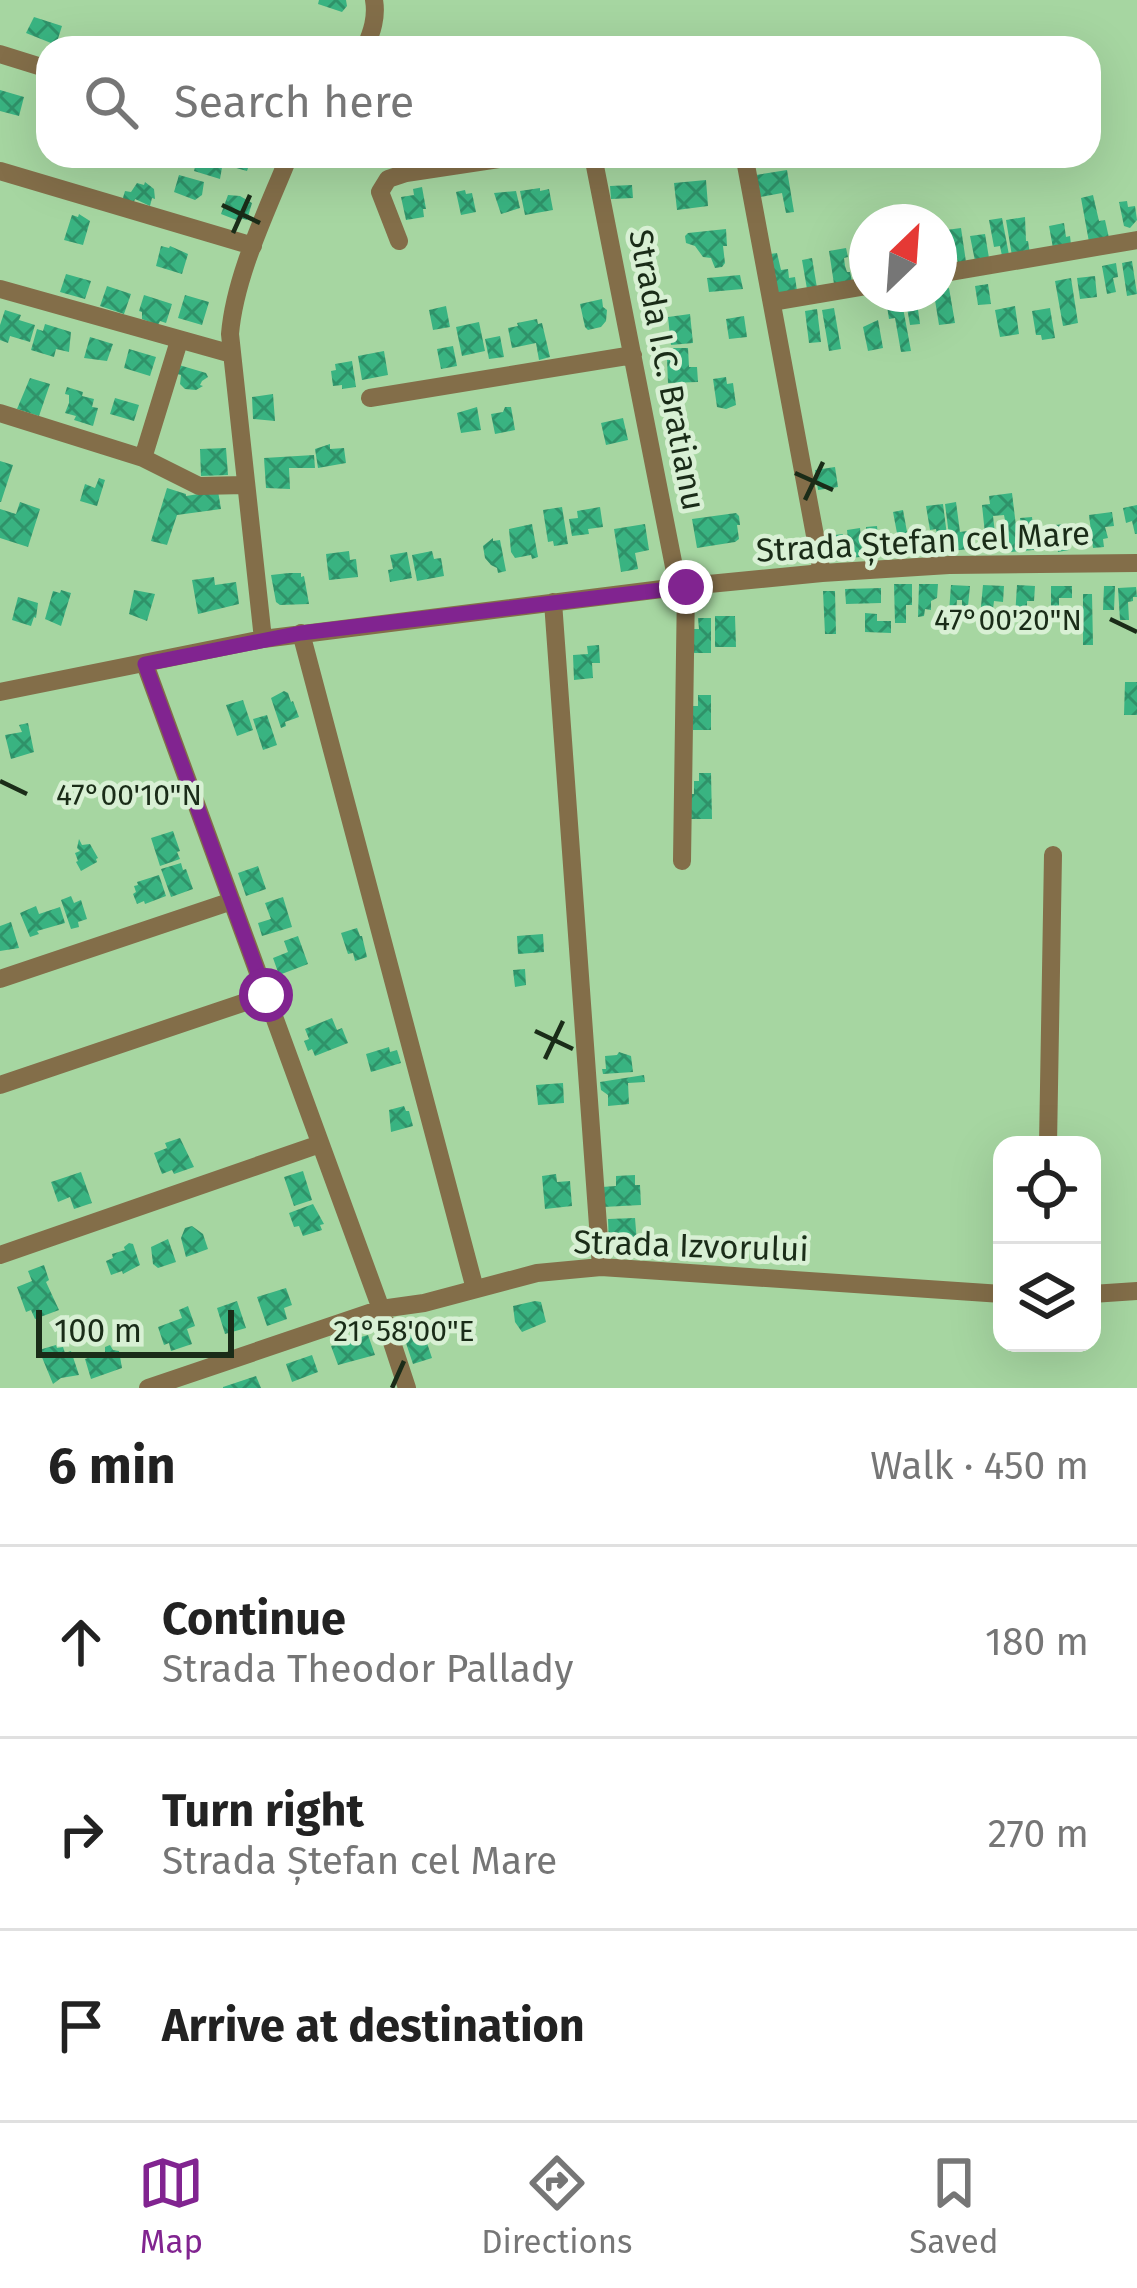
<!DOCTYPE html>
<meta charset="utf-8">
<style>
:root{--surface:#fff;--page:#f6f6f6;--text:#222;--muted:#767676;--line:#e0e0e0;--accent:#812490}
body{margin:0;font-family:"Fira Sans",sans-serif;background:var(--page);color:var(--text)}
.controls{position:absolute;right:36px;bottom:36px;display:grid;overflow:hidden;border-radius:24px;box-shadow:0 12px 48px #0002}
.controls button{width:108px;height:108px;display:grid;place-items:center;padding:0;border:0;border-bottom:3px solid var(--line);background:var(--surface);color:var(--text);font:60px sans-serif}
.compass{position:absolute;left:849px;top:204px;width:108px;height:108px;border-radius:50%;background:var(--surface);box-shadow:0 12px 48px #0002;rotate:25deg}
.scale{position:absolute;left:36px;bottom:30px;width:198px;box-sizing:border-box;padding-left:12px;border:6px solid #1a2c18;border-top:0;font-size:33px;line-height:42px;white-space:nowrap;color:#1a2c18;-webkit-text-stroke:9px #d8f0d4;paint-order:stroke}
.stop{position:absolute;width:36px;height:36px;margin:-27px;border:9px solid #812490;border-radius:50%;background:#fff}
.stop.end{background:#812490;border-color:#fff;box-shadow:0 3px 12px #0008}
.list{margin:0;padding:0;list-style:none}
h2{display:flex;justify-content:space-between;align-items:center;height:156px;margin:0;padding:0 48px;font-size:51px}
h2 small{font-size:39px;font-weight:400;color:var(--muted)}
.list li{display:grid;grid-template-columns:78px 1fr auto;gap:36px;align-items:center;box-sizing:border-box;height:192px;padding:0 48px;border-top:3px solid var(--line)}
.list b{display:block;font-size:45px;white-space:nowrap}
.list p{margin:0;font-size:39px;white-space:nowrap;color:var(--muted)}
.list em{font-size:39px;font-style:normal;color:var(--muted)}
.icon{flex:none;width:66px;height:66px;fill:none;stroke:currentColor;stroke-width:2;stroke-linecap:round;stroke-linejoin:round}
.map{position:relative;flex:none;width:1137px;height:1388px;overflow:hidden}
.search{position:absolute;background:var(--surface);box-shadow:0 12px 48px #0002;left:36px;right:36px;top:36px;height:132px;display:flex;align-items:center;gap:30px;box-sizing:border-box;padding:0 42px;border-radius:36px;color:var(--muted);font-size:45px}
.sheet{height:732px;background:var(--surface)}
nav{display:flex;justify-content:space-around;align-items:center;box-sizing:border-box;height:168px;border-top:3px solid var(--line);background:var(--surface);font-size:33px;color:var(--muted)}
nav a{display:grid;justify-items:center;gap:6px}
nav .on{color:var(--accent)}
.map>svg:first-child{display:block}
.building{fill:url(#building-cross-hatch)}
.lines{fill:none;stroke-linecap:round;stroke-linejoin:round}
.minor{stroke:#836e49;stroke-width:18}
.route{stroke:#812490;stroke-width:15}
.ticks{fill:none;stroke:#1a2c18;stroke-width:4.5}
.labels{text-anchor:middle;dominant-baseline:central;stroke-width:9;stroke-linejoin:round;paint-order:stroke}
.street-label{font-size:33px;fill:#1a2c18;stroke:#d8f0d4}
.ticks-label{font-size:30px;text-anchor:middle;fill:#1a2c18;stroke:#d8f0d4;stroke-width:9;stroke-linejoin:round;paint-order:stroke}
</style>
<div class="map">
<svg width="1137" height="1388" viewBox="0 0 1137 1388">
<defs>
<pattern id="building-cross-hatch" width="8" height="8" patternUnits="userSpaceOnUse" patternTransform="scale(3)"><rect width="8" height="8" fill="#39b381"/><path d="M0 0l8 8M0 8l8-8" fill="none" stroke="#2f9269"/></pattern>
</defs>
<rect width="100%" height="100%" fill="#a6d6a1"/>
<!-- building -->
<path class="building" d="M 319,0 L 346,0 L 347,6 L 342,12 L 318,4 Z
M 34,17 L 62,26 L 56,45 L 26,33 Z
M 0,90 L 24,97 L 19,116 L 0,111 Z
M 198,156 L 224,156 L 220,179 L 194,171 Z
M 232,156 L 264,156 L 260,168 L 249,165 L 247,171 L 229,166 Z
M 787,170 L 794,212 L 786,213 L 782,193 L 760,197 L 756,175 Z
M 179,175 L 204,182 L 202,195 L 195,200 L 174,192 Z
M 706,180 L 708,206 L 677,210 L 674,183 Z
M 145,182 L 154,189 L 155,199 L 152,198 L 150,206 L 135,199 L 133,205 L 122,201 L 125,191 L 131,192 L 137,183 L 144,185 Z
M 632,185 L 633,198 L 611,199 L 610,186 Z
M 422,187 L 426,209 L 423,209 L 424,217 L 406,220 L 401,197 L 414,195 L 413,189 Z
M 540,188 L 540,191 L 549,189 L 553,210 L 525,215 L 520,191 Z
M 465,190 L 466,194 L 472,193 L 476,212 L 461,215 L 456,192 Z
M 516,191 L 520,208 L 501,214 L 494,193 Z
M 228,195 L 240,196 L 252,203 L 247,220 L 240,218 L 239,221 L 221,214 Z
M 1093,195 L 1099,221 L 1105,220 L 1109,238 L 1089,242 L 1081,198 Z
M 1127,201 L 1128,207 L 1135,206 L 1137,220 L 1130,228 L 1124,226 L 1119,202 Z
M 79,214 L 90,221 L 83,245 L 64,240 L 72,215 L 78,217 Z
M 1025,217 L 1026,241 L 1028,241 L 1030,254 L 1012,256 L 1006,220 Z
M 1002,218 L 1009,255 L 1002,256 L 1000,246 L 994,247 L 989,220 Z
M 1064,223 L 1066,237 L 1070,236 L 1071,245 L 1053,248 L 1049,226 Z
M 961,228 L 966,262 L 958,263 L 954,241 L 941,244 L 939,231 Z
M 726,229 L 727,246 L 723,246 L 725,263 L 722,267 L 715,268 L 711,258 L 703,257 L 695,246 L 686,243 L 685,236 L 688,233 Z
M 985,234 L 989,258 L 975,261 L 970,236 Z
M 161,246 L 169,248 L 170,246 L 188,254 L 182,274 L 156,266 Z
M 846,248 L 848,257 L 844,258 L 845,266 L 847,272 L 850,272 L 852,281 L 834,284 L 829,251 Z
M 777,253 L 781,270 L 788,269 L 789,278 L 795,277 L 797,291 L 778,294 L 770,254 Z
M 812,258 L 817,288 L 807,289 L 802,260 Z
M 866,258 L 867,278 L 860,279 L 856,260 Z
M 1132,261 L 1137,294 L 1127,296 L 1122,263 Z
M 1116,263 L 1118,277 L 1113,278 L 1116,292 L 1107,294 L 1102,266 Z
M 66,274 L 91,281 L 85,299 L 60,292 Z
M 740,275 L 743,289 L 709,292 L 707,278 Z
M 1095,276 L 1097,297 L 1080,299 L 1077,278 Z
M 1071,278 L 1078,323 L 1063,326 L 1055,281 Z
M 988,284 L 991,304 L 978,305 L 975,286 Z
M 107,286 L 131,294 L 124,314 L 100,306 Z
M 949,288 L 955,323 L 939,325 L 934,294 L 939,294 L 939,289 Z
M 144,295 L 172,304 L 166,323 L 160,321 L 158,325 L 142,319 L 142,312 L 139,311 Z
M 185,295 L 209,302 L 202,325 L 178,318 Z
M 916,295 L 920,324 L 910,325 L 905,296 Z
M 901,297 L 911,351 L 901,352 L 895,318 L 889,319 L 886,300 Z
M 602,299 L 603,307 L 607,310 L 606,321 L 601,327 L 588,330 L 585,327 L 580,304 Z
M 446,306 L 450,327 L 433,330 L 429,310 Z
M 1015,306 L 1019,334 L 1000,337 L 995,310 Z
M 834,308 L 841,349 L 829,351 L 822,310 Z
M 1050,308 L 1055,338 L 1042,340 L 1041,335 L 1036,335 L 1032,311 Z
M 817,309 L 821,342 L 809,343 L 805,311 Z
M 5,310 L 21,315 L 19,320 L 35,325 L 30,342 L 10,336 L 8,343 L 0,340 L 0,325 Z
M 690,314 L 693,343 L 671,345 L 668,317 Z
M 744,316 L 747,337 L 729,339 L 726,319 Z
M 537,319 L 538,324 L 542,323 L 550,357 L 539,360 L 536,343 L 512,348 L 508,328 L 518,326 L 517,323 Z
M 878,320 L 883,348 L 868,351 L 863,327 Z
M 479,322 L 485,351 L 462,356 L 456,327 Z
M 45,324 L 71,332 L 69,352 L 56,349 L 54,357 L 31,350 L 37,329 L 43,331 Z
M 500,336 L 504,357 L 489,359 L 485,339 Z
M 90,337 L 113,344 L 107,361 L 84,358 Z
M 453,346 L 457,366 L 441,369 L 437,349 Z
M 673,348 L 688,348 L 689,367 L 697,367 L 698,382 L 668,383 L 667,359 L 673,359 Z
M 129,349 L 156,357 L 150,376 L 124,368 Z
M 384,351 L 388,375 L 362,380 L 358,356 Z
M 352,361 L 356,387 L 342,389 L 342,385 L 333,386 L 331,371 L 336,370 L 335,364 Z
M 179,365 L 206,373 L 208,377 L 202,381 L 200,385 L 203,386 L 196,390 L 185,389 L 180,384 L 181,375 L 177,374 Z
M 726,377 L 727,384 L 733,383 L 736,405 L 726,409 L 717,407 L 713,379 Z
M 30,378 L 50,384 L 39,416 L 17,409 Z
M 67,387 L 83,392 L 82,396 L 94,399 L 92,407 L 98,408 L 93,426 L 74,420 L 76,416 L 65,413 L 69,403 L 69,395 L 65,394 Z
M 273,394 L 275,421 L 253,419 L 252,397 Z
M 115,398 L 139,405 L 134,421 L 110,414 Z
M 477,407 L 481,430 L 461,433 L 457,413 Z
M 505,407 L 511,407 L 515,430 L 495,434 L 491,414 L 503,412 Z
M 623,418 L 628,440 L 606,445 L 601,423 Z
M 330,444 L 330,449 L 344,448 L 346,463 L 318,468 L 315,449 Z
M 226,448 L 228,475 L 201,476 L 200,449 Z
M 314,455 L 315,468 L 289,468 L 290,489 L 266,488 L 264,458 Z
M 0,461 L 13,465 L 1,502 L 0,502 Z
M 835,467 L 838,487 L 818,490 L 815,470 Z
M 99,478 L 105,480 L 97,506 L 80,501 L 85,484 L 95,488 Z
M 167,488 L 186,494 L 186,496 L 218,491 L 221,509 L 177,515 L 167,545 L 151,541 Z
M 1012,493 L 1019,551 L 1011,552 L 1004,515 L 993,516 L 995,533 L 985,534 L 982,505 L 990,504 L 989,496 Z
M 20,502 L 40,509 L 28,547 L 0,538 L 0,509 L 16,514 Z
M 956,502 L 960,532 L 967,531 L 969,549 L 951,551 L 945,504 Z
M 943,504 L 949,551 L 939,552 L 936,529 L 930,530 L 926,506 Z
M 1137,505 L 1137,534 L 1135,534 L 1132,521 L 1126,523 L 1123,508 Z
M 562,507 L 568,544 L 554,546 L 553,541 L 548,542 L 543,510 Z
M 600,507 L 603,527 L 588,529 L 589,534 L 572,536 L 569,519 L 578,518 L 577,511 Z
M 903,510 L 910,548 L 900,549 L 893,512 Z
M 1112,512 L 1114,526 L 1105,527 L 1108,538 L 1103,539 L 1104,547 L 1093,548 L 1089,515 Z
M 736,513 L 739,516 L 740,525 L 737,525 L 739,539 L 735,542 L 697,548 L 692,519 Z
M 1032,517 L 1034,534 L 1040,534 L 1042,549 L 1023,551 L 1020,518 Z
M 532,524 L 538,557 L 532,559 L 531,555 L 515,558 L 511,552 L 509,529 Z
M 645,524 L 649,550 L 635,553 L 638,569 L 621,572 L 614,529 Z
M 1065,524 L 1069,550 L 1058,552 L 1055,525 Z
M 877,526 L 879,545 L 887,544 L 889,553 L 869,555 L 866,527 Z
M 860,528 L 862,550 L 859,550 L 860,557 L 850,558 L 847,530 Z
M 920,529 L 921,537 L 928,536 L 931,551 L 915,554 L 911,531 Z
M 834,530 L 835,535 L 843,534 L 845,548 L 828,555 L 824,532 Z
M 493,538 L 493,541 L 500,540 L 506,571 L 498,573 L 497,568 L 491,565 L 485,558 L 483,546 Z
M 349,551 L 350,560 L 356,559 L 358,577 L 329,580 L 326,554 Z
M 432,551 L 434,559 L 441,558 L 444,576 L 417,581 L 412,555 Z
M 407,552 L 412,578 L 390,582 L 388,570 L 393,569 L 390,555 Z
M 289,573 L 301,573 L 301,577 L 304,576 L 309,604 L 280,605 L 276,602 L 271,575 Z
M 214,577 L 215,585 L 236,582 L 239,604 L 198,614 L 192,580 Z
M 894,584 L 912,584 L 912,605 L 906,605 L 906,623 L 895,623 Z
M 919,584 L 938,584 L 937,598 L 931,601 L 931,610 L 925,609 L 924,616 L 918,617 Z
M 951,585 L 970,586 L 968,606 L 962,606 L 962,600 L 957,600 L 956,612 L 949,612 Z
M 983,585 L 1004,586 L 1003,602 L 994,601 L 992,618 L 980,617 Z
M 1017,585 L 1035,586 L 1034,601 L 1027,601 L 1027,610 L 1049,612 L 1049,619 L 1015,617 Z
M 1051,586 L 1072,586 L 1072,598 L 1059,598 L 1059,610 L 1051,610 Z
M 1104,586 L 1115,586 L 1114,610 L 1103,610 Z
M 1136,587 L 1137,597 L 1133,597 L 1133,601 L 1128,602 L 1129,620 L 1120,620 L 1118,588 Z
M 881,588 L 881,603 L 846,604 L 845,589 Z
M 61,590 L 71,593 L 61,626 L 45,619 L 53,591 L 60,593 Z
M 134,590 L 155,594 L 147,621 L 129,614 Z
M 823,591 L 835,591 L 836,634 L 825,634 Z
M 1083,594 L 1092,594 L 1093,645 L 1083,645 Z
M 18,597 L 38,603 L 36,618 L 34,617 L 31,626 L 12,620 Z
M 865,613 L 877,614 L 877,621 L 891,621 L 891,633 L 865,632 Z
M 715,616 L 735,616 L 736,647 L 715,647 Z
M 698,618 L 711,618 L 711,653 L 693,653 L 693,629 L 699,629 Z
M 599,645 L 600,663 L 592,663 L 593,678 L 574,680 L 573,655 L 588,654 L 587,646 Z
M 1125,682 L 1137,682 L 1137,715 L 1124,715 Z
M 284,691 L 288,693 L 291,702 L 293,701 L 299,717 L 285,722 L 286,726 L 281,728 L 271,698 Z
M 698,695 L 711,695 L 711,730 L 693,730 L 693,706 L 698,706 Z
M 243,700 L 253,730 L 237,736 L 226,705 Z
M 267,715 L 277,745 L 263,750 L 253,719 Z
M 28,723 L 34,752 L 11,759 L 5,735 L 22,732 L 19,725 Z
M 699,773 L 711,773 L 712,819 L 691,819 L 691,794 L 694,794 L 694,781 L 699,781 Z
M 173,831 L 180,851 L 177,852 L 180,859 L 160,866 L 151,838 Z
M 79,839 L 82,845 L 90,844 L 98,858 L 96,859 L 97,862 L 81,871 L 76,862 L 78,861 L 75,853 L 80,851 L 77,848 Z
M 181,863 L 183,870 L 186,869 L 193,889 L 171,897 L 161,869 Z
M 258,866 L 266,889 L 246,896 L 238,873 Z
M 159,875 L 166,896 L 145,904 L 144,901 L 137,904 L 133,894 L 136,892 L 134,886 L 138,885 L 137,882 Z
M 71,896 L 74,903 L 81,900 L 87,919 L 78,922 L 79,927 L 71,929 L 61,900 Z
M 283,897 L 292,927 L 262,936 L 258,923 L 271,919 L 265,903 Z
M 36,906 L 39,914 L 60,907 L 65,923 L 37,931 L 39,934 L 30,937 L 20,913 Z
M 11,922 L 19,948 L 0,951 L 0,926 Z
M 357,928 L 360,936 L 362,936 L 367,957 L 355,961 L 353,953 L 348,954 L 341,933 Z
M 543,934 L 544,952 L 518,954 L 517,936 Z
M 298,936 L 308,964 L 279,975 L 273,958 L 288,952 L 284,941 Z
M 525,969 L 526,985 L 515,987 L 513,970 Z
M 332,1018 L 337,1030 L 342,1028 L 348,1043 L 315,1056 L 312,1049 L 308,1051 L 304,1041 L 309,1039 L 305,1029 Z
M 389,1047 L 390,1052 L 397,1050 L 401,1063 L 371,1072 L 366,1054 Z
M 619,1052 L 631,1056 L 633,1072 L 603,1074 L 602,1069 L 606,1069 L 605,1056 L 617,1055 Z
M 644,1075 L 645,1082 L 628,1083 L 629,1104 L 608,1106 L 608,1095 L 601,1090 L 600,1082 Z
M 563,1083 L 564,1103 L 538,1105 L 536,1085 Z
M 404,1106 L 406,1111 L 409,1111 L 413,1126 L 391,1132 L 389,1110 Z
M 180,1138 L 194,1167 L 174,1174 L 172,1170 L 162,1174 L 154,1153 L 167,1148 L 165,1143 Z
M 303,1171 L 312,1200 L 294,1206 L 284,1177 Z
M 81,1172 L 92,1203 L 74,1209 L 70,1197 L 58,1202 L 51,1182 Z
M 556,1174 L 557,1182 L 570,1181 L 572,1206 L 545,1209 L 542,1176 Z
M 635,1175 L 635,1185 L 640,1185 L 641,1205 L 603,1207 L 602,1187 L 616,1186 L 616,1176 Z
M 313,1204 L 324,1224 L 320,1225 L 322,1230 L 303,1236 L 299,1226 L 294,1227 L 289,1213 Z
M 635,1218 L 637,1243 L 609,1244 L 608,1219 Z
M 192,1226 L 203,1234 L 208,1249 L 186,1257 L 181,1238 L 185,1228 Z
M 168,1239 L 176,1262 L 158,1268 L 153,1264 L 151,1247 Z
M 129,1243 L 133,1244 L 140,1265 L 123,1274 L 122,1271 L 111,1275 L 106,1261 L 113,1258 L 112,1254 L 125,1250 L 124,1247 Z
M 44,1265 L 49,1280 L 46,1282 L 59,1310 L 35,1319 L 31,1310 L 26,1312 L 17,1287 L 32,1281 L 28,1271 Z
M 286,1288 L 292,1305 L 284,1308 L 287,1319 L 267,1326 L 257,1297 Z
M 237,1301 L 246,1328 L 225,1334 L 217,1308 Z
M 535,1301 L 541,1302 L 546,1322 L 522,1332 L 515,1322 L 513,1306 Z
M 188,1306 L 195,1326 L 187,1329 L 192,1344 L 171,1351 L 169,1343 L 164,1345 L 158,1327 L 182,1318 L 179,1310 Z
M 423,1331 L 432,1358 L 413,1364 L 404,1337 Z
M 368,1335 L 375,1355 L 338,1365 L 331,1346 Z
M 56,1345 L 57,1348 L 63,1347 L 65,1353 L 71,1351 L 79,1375 L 61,1378 L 53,1384 L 39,1350 Z
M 110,1345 L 113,1350 L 119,1351 L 122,1368 L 91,1379 L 85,1359 L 105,1352 L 105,1347 Z
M 312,1355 L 318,1372 L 292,1382 L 286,1364 Z
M 256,1376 L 261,1388 L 223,1388 L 223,1387 Z"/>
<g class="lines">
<!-- minor -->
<path class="minor" d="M 365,48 C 372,32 377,17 374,0
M 0,54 L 48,69
M 593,156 L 678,587
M 746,165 L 822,573
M 0,171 L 253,246
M 399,241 L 380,192 L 388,179 L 406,173 L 520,156
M 939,274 L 1137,240
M 0,289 L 232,354
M 773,302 L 867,286
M 370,398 L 633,355
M 0,413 L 143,458 L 199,486 L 245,485
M 143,458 L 179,341
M 553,602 L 601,1267
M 301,633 L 475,1289
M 263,639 L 230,334 C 235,275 267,211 289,156
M 145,664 L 381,1309 L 407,1388
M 0,692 L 263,639 L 678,587 L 822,573 L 949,565 L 1137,563
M 682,861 L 686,587
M 0,979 L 232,901
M 0,1085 L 266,995
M 1048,1145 L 1053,855
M 0,1255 L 320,1144
M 1092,1294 L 1137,1291
M 148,1388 L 381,1309 L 424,1303 L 537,1273 L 601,1267 L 1002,1294"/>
</g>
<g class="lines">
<!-- route -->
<path class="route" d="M 266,995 L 145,664 L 301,633 L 686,587"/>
</g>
<!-- ticks -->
<path class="ticks" d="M 222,205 L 260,223M 233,233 L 250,195M 795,473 L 833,490M 805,500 L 823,462M 1110,619 L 1137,632M 0,781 L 27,794M 535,1031 L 573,1049M 545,1059 L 563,1021M 392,1388 L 404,1361"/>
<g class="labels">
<!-- street labels -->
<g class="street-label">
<text transform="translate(667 370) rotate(79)">Strada I.C. Bratianu</text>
<text transform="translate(923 542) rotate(-3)">Strada Ștefan cel Mare</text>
<text transform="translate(691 1246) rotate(2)">Strada Izvorului</text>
</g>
</g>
<g class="ticks-label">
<text x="1008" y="630">47°00'20"N</text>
<text x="129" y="805">47°00'10"N</text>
<text x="404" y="1341">21°58'00"E</text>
</g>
</svg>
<div class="controls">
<button><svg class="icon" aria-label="locate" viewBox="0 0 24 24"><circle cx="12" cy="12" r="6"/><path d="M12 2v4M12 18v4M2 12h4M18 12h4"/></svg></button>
<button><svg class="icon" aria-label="layers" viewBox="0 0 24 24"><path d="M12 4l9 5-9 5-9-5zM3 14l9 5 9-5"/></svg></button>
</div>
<svg class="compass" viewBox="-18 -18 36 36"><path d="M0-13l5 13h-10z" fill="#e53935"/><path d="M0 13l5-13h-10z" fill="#767676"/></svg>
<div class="scale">100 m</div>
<div class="stop" style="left:266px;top:995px"></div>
<div class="stop end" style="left:686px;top:587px"></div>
<div class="search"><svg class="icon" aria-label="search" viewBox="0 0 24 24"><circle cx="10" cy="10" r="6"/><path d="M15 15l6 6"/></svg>Search here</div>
</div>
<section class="sheet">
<h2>6 min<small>Walk · 450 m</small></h2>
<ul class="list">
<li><svg class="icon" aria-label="ahead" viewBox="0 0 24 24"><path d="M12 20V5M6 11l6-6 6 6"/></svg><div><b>Continue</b><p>Strada Theodor Pallady</p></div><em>180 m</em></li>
<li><svg class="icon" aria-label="right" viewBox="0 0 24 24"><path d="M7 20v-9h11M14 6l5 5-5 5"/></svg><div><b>Turn right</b><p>Strada Ștefan cel Mare</p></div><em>270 m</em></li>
<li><svg class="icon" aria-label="arrive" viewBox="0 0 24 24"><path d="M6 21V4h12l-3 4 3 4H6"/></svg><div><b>Arrive at destination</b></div></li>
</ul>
</section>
<nav>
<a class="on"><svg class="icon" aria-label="map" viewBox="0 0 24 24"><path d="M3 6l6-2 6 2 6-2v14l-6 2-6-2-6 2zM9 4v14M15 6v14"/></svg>Map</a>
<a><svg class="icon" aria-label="directions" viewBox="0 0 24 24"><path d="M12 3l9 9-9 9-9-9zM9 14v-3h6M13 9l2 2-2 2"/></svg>Directions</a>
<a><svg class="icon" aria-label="saved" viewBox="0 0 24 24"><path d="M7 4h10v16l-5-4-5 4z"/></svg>Saved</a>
</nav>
